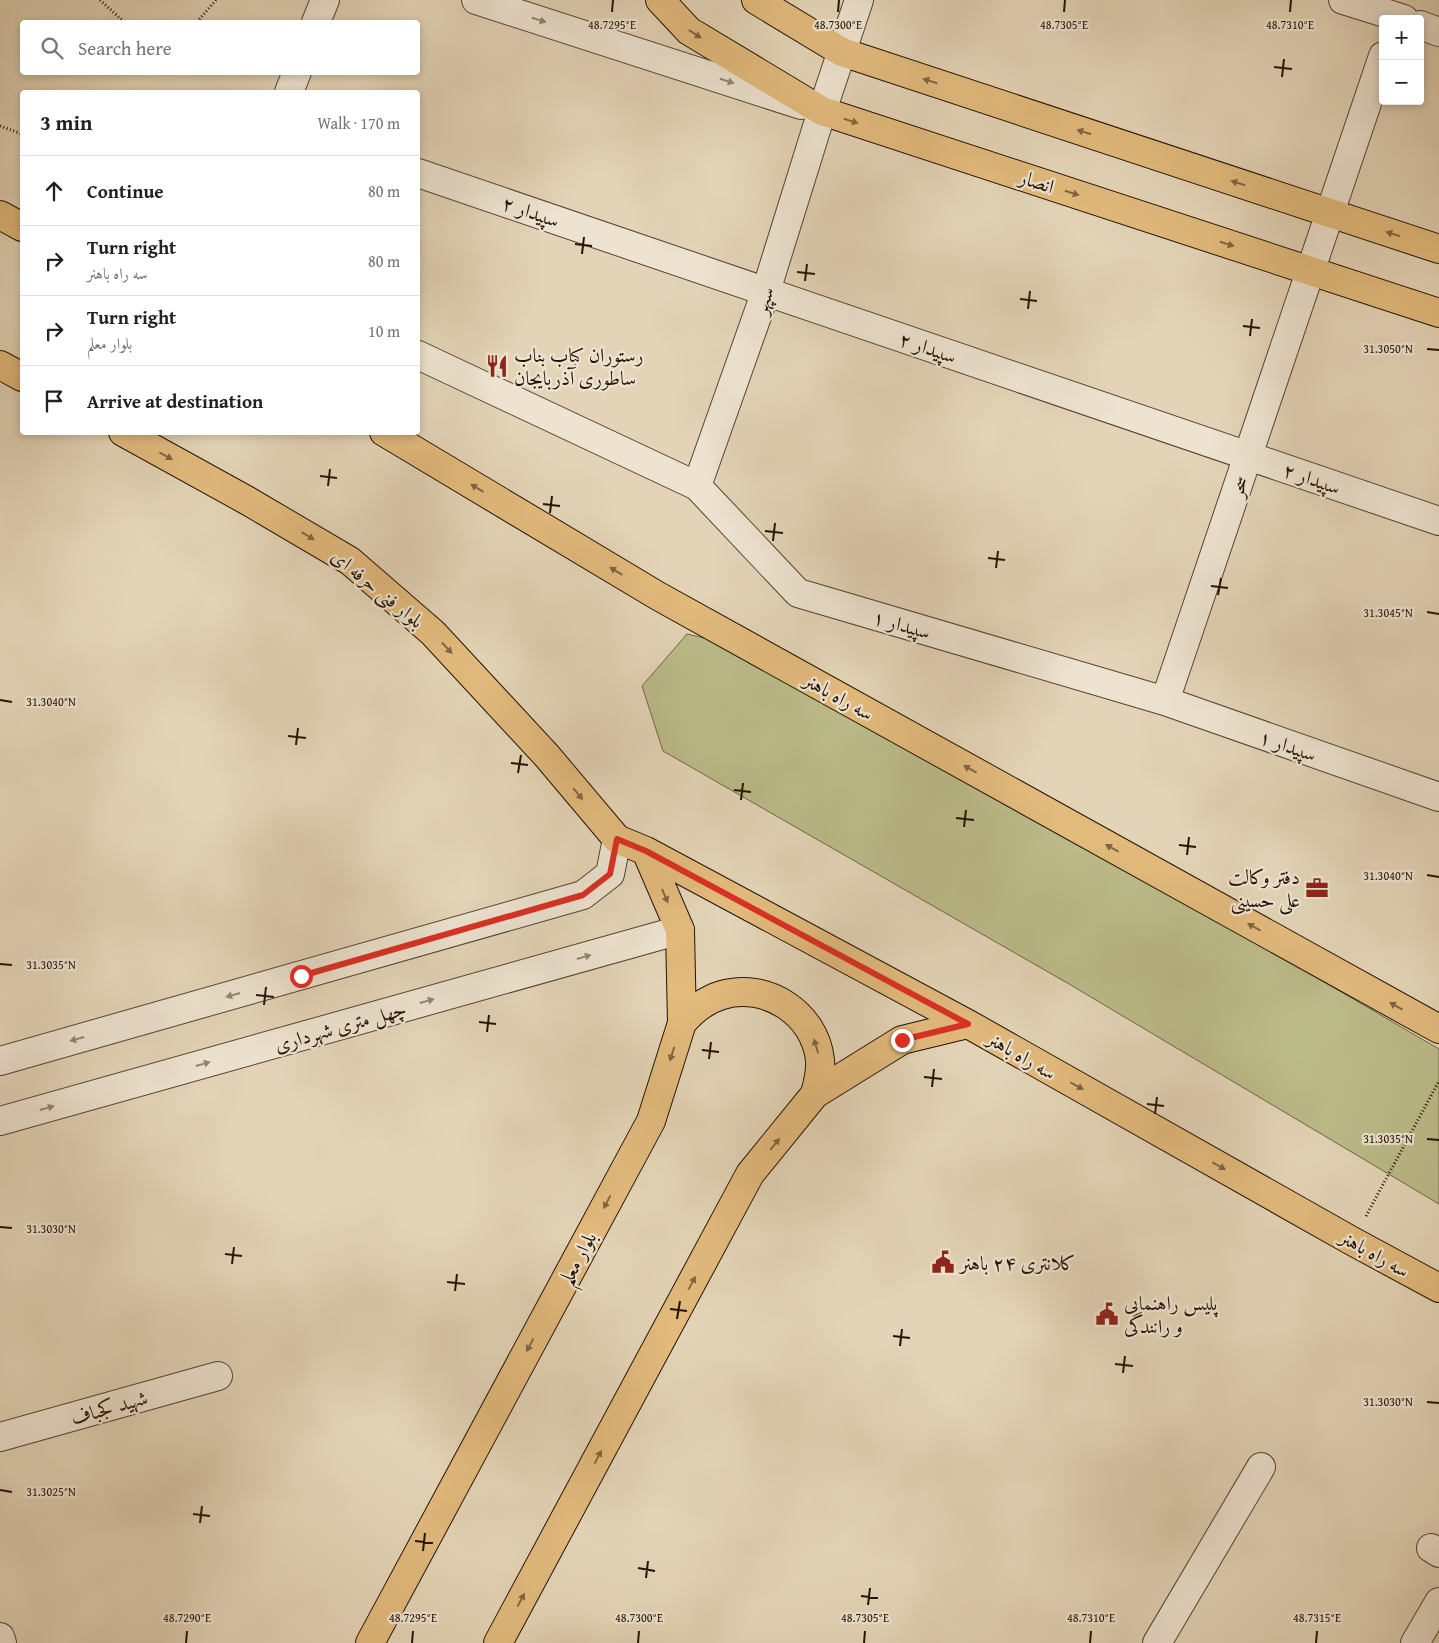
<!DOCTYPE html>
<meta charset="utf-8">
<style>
:root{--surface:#fff;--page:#f2f2f2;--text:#202124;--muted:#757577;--line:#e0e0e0}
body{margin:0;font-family:"Gentium Book Plus",Amiri,serif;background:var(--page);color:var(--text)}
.controls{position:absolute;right:15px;top:15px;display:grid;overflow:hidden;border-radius:5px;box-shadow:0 2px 8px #0003}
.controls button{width:45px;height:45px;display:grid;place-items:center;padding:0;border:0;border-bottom:1px solid var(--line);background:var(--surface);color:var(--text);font:25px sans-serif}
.stop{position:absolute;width:15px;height:15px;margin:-11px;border:4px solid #d93025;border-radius:50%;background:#fff}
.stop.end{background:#d93025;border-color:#fff;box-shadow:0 1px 5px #0008}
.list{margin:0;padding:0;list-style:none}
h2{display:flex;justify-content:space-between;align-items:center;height:65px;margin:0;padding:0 20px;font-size:21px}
h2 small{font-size:16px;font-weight:400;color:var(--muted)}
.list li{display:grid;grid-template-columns:32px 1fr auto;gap:15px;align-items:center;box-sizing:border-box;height:70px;padding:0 20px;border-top:1px solid var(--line)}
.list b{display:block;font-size:19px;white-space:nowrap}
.list p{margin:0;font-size:16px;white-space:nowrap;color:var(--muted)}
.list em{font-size:16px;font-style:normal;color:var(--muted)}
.icon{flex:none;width:28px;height:28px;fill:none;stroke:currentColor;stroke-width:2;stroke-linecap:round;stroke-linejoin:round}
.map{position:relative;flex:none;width:1439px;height:1643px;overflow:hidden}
.search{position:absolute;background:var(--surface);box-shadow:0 2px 8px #0003;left:20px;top:20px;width:400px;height:55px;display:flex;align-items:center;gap:12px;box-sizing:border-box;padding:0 18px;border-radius:5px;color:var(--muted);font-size:19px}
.panel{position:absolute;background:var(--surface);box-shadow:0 2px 8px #0003;left:20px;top:90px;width:400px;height:345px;border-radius:5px}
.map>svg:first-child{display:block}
.green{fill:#bbbb89;stroke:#6f6746}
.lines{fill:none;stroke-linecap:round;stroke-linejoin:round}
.minor-casing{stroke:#534331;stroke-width:30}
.major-casing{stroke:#231304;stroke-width:30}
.path{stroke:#231304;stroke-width:3;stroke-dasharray:1 2.5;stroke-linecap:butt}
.minor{stroke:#ede3d0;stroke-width:28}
.major{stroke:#e2ba7c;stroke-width:28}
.oneway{fill:#928574}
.oneway2{fill:#826640}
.route{stroke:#d93025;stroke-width:6}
.ticks{fill:none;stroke:#231304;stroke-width:2}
.labels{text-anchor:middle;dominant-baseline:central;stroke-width:4.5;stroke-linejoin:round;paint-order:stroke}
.street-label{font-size:20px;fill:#231304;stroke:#ede3d0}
.poi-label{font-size:20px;fill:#231304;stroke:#ede3d0;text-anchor:start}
.ticks-label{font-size:12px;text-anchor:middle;fill:#231304;stroke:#ede3d0;stroke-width:4.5;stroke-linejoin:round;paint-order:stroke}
</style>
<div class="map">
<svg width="1439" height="1643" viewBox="0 0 1439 1643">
<rect width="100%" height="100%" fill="#e3d4b7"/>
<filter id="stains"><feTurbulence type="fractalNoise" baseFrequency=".004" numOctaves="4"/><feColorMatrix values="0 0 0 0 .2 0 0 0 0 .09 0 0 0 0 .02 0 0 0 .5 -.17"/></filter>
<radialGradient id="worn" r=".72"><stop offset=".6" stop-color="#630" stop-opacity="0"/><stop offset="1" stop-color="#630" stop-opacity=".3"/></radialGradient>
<!-- green -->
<path class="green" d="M 687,634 L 755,650 L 1439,1049 L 1439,1204 L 1069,984 L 663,751 L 642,686 Z"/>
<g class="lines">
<defs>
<path id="minor" d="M 476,0 L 801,105
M 1343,0 L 1404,19
M 316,22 L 325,0
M 1420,25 L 1439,32
M 289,92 L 297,72
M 418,173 L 1439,521
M 418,355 L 697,486 L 798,593 L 1165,701 L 1439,797
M 697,486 L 766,291 L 822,111 L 859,0
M 1165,701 L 1383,56
M 0,1061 L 583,895 L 610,874 L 617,839
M 0,1121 L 680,930
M 0,1437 L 218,1376
M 1431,1548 L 1439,1553
M 0,1637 L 2,1643
M 1157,1643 L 1261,1467
M 1415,1643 L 1439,1602"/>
<path id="major" d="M 660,0 L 689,31 L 822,111 L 1439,313
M 756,0 L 842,52 L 1439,249
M 0,215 L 22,227
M 0,365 L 22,377
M 123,432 L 248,501 L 350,561 L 433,633 L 547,756 L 617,839 L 646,851 L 968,1024 L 1352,1241 L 1439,1288
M 384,432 L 658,596 L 1439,1029
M 682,1023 C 693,1010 705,1000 722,995 C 766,982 815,1013 820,1060 C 821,1072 818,1083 815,1094
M 370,1643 L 651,1121 L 682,1023 L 680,930 L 646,851
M 498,1643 L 750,1174 L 815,1094 L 902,1040 L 968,1024"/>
</defs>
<!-- minor casing -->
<use href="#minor" class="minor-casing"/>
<!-- major casing -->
<use href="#major" class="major-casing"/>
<!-- path -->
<path class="path" d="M 100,0 L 124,22
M 197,22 L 216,0
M 0,126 L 22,134
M 1366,1216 L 1439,1081"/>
<!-- minor -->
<use href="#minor" class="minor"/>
<!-- major -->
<use href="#major" class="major"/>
</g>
<!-- one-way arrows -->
<defs><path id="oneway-solid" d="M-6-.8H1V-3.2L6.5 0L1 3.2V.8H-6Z" transform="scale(1.25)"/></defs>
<g class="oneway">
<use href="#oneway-solid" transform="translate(539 20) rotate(18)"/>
<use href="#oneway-solid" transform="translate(727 81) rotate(18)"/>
<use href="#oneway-solid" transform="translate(584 957) rotate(-16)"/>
<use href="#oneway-solid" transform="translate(233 995) rotate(164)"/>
<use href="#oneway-solid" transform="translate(427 1001) rotate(-16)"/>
<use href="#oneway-solid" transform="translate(77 1039) rotate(164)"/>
<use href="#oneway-solid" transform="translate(203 1064) rotate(-16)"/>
<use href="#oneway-solid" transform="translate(47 1108) rotate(-16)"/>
</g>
<g class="oneway2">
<use href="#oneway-solid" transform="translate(695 34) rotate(33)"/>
<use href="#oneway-solid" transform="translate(930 81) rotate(-162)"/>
<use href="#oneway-solid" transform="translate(851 121) rotate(18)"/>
<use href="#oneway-solid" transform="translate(1084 132) rotate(-162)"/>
<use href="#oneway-solid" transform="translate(1238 183) rotate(-162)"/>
<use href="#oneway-solid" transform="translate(1072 193) rotate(18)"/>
<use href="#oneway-solid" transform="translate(1393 234) rotate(-162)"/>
<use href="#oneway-solid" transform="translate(1227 244) rotate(18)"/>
<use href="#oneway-solid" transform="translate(166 456) rotate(29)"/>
<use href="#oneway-solid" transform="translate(477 488) rotate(-149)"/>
<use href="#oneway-solid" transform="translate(308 536) rotate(31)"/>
<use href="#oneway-solid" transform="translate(616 571) rotate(-149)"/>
<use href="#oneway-solid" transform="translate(447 648) rotate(47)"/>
<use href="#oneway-solid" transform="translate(970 769) rotate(-151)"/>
<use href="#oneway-solid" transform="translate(578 794) rotate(50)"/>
<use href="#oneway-solid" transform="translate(1112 848) rotate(-151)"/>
<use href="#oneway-solid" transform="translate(665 896) rotate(67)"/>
<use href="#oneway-solid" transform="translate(1254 927) rotate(-151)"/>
<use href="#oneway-solid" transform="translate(1396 1006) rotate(-151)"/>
<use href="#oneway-solid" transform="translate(816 1046) rotate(-107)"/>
<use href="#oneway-solid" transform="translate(672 1054) rotate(108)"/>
<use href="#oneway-solid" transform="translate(1077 1086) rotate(29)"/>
<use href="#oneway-solid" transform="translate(775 1144) rotate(-51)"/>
<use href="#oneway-solid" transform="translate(1219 1166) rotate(29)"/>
<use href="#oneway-solid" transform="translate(607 1202) rotate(118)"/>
<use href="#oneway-solid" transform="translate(692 1283) rotate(-62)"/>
<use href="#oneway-solid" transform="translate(530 1345) rotate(118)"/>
<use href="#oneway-solid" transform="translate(598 1457) rotate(-62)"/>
<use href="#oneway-solid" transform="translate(521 1600) rotate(-62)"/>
</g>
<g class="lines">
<!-- route -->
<path class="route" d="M 301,976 L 583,895 L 610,874 L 617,839 L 646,851 L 968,1024 L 902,1040"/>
</g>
<!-- ticks -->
<path class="ticks" d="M 612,12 L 613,0M 838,12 L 839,0M 1064,12 L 1065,0M 1290,12 L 1291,0M 1274,67 L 1292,69M 1282,77 L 1284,59M 575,244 L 592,246M 582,254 L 584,237M 797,272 L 815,274M 805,281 L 807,264M 1020,299 L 1037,301M 1028,309 L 1030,291M 1243,326 L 1260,328M 1250,336 L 1252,319M 1427,349 L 1439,350M 320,476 L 337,478M 328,486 L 330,469M 543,504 L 560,506M 550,513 L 552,496M 765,531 L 783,533M 773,541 L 775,523M 988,558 L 1005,560M 996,568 L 998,551M 1211,586 L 1228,588M 1218,595 L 1221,578M 1427,612 L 1439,614M 0,700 L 12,702M 288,736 L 306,738M 296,745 L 298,728M 511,763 L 528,765M 518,773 L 521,755M 734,790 L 751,792M 741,800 L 743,783M 956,818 L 974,820M 964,827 L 966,810M 1179,845 L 1196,847M 1187,855 L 1189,837M 1427,875 L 1439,877M 0,964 L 12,965M 256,995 L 274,997M 264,1005 L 266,987M 479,1022 L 496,1024M 487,1032 L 489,1015M 702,1050 L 719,1052M 709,1059 L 711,1042M 924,1077 L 942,1079M 932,1087 L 934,1069M 1147,1104 L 1164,1106M 1155,1114 L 1157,1097M 1427,1139 L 1439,1140M 0,1227 L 12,1228M 225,1254 L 242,1256M 232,1264 L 234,1247M 447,1282 L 465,1284M 455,1291 L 457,1274M 670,1309 L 687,1311M 677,1319 L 680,1301M 893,1336 L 910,1338M 900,1346 L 902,1329M 1115,1364 L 1133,1366M 1123,1373 L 1125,1356M 1427,1402 L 1439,1403M 0,1490 L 12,1492M 193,1514 L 210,1516M 200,1523 L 202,1506M 415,1541 L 433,1543M 423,1551 L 425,1533M 638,1568 L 655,1571M 646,1578 L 648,1561M 861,1596 L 878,1598M 868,1605 L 870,1588M 186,1643 L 187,1631M 412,1643 L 413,1631M 638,1643 L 639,1631M 864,1643 L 865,1631M 1090,1643 L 1091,1631M 1316,1643 L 1317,1631"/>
<!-- icons -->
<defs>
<symbol id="restaurant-bare" viewBox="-9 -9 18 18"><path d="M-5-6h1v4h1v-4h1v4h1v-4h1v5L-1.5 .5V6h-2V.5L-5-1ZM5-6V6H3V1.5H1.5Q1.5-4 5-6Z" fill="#8f2418" stroke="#ede3d0" stroke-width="2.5" paint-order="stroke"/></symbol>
<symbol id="office-bare" viewBox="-9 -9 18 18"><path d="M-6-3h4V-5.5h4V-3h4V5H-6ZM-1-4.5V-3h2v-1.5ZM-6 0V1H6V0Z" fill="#8f2418" stroke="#ede3d0" stroke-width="2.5" paint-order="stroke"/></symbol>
<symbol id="civic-bare" viewBox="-9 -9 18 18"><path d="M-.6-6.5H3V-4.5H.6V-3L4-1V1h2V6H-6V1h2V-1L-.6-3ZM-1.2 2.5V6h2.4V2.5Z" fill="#8f2418" stroke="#ede3d0" stroke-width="2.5" paint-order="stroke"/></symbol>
</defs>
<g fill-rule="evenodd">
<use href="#restaurant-bare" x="481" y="350" width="32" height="32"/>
<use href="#office-bare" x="1301" y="872" width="32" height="32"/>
<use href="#civic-bare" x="927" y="1246" width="32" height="32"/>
<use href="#civic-bare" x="1091" y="1298" width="32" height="32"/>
</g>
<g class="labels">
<!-- street labels -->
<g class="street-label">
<text transform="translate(1037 181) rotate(18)">انصار</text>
<text transform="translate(531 211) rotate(19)">سپیدار ۲</text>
<text transform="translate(763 300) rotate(-71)">سپهر</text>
<text transform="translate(928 347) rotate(19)">سپیدار ۲</text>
<text transform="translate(1312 478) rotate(19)">سپیدار ۲</text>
<text transform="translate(1238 486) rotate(-71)">سحر</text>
<text transform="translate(378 588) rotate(39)">بلوار فنی حرفه ای</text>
<text transform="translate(902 624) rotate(16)">سپیدار ۱</text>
<text transform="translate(839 696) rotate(29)">سه راه باهنر</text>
<text transform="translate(1288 745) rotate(19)">سپیدار ۱</text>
<text transform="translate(340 1026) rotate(-16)">چهل متری شهرداری</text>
<text transform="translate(1022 1055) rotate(30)">سه راه باهنر</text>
<text transform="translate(1375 1253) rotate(29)">سه راه باهنر</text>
<text transform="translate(577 1258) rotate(-62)">بلوار معلم</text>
<text transform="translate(109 1407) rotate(-16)">شهید کجباف</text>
</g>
<!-- poi labels -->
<g class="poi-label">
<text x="514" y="354">رستوران کباب بناب<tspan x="514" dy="23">ساطوری آذربایجان</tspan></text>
<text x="1300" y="876" text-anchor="end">دفتر وکالت<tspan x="1300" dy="23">علی حسینی</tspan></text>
<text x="960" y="1262">کلانتری ۲۴ باهنر</text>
<text x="1124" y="1302">پلیس راهنمایی<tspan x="1124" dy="23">و رانندگی</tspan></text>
</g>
</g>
<g class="ticks-label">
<text x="612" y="29">48.7295°E</text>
<text x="838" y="29">48.7300°E</text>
<text x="1064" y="29">48.7305°E</text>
<text x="1290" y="29">48.7310°E</text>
<text x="1388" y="353">31.3050°N</text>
<text x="1388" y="617">31.3045°N</text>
<text x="51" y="706">31.3040°N</text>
<text x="1388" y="880">31.3040°N</text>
<text x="51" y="969">31.3035°N</text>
<text x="1388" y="1143">31.3035°N</text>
<text x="51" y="1233">31.3030°N</text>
<text x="1388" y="1406">31.3030°N</text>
<text x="51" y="1496">31.3025°N</text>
<text x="187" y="1622">48.7290°E</text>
<text x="413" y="1622">48.7295°E</text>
<text x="639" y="1622">48.7300°E</text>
<text x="865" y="1622">48.7305°E</text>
<text x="1091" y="1622">48.7310°E</text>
<text x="1317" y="1622">48.7315°E</text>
</g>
<rect width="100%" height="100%" filter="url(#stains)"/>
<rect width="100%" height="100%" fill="url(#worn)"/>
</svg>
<div class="controls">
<button>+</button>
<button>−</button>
</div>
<div class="stop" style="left:301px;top:976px"></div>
<div class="stop end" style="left:902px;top:1040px"></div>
<div class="search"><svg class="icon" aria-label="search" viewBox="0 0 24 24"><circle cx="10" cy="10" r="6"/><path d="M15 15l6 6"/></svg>Search here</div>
<section class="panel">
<h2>3 min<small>Walk · 170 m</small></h2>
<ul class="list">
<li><svg class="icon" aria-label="ahead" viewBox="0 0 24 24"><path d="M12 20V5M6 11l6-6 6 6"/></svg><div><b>Continue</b></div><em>80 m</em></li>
<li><svg class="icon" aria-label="right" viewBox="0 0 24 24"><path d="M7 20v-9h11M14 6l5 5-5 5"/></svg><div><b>Turn right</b><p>سه راه باهنر</p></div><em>80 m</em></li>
<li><svg class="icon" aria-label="right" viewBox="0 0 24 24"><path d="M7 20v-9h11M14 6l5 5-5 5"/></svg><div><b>Turn right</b><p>بلوار معلم</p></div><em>10 m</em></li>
<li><svg class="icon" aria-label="arrive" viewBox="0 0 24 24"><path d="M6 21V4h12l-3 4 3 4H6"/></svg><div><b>Arrive at destination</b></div></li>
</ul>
</section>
</div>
